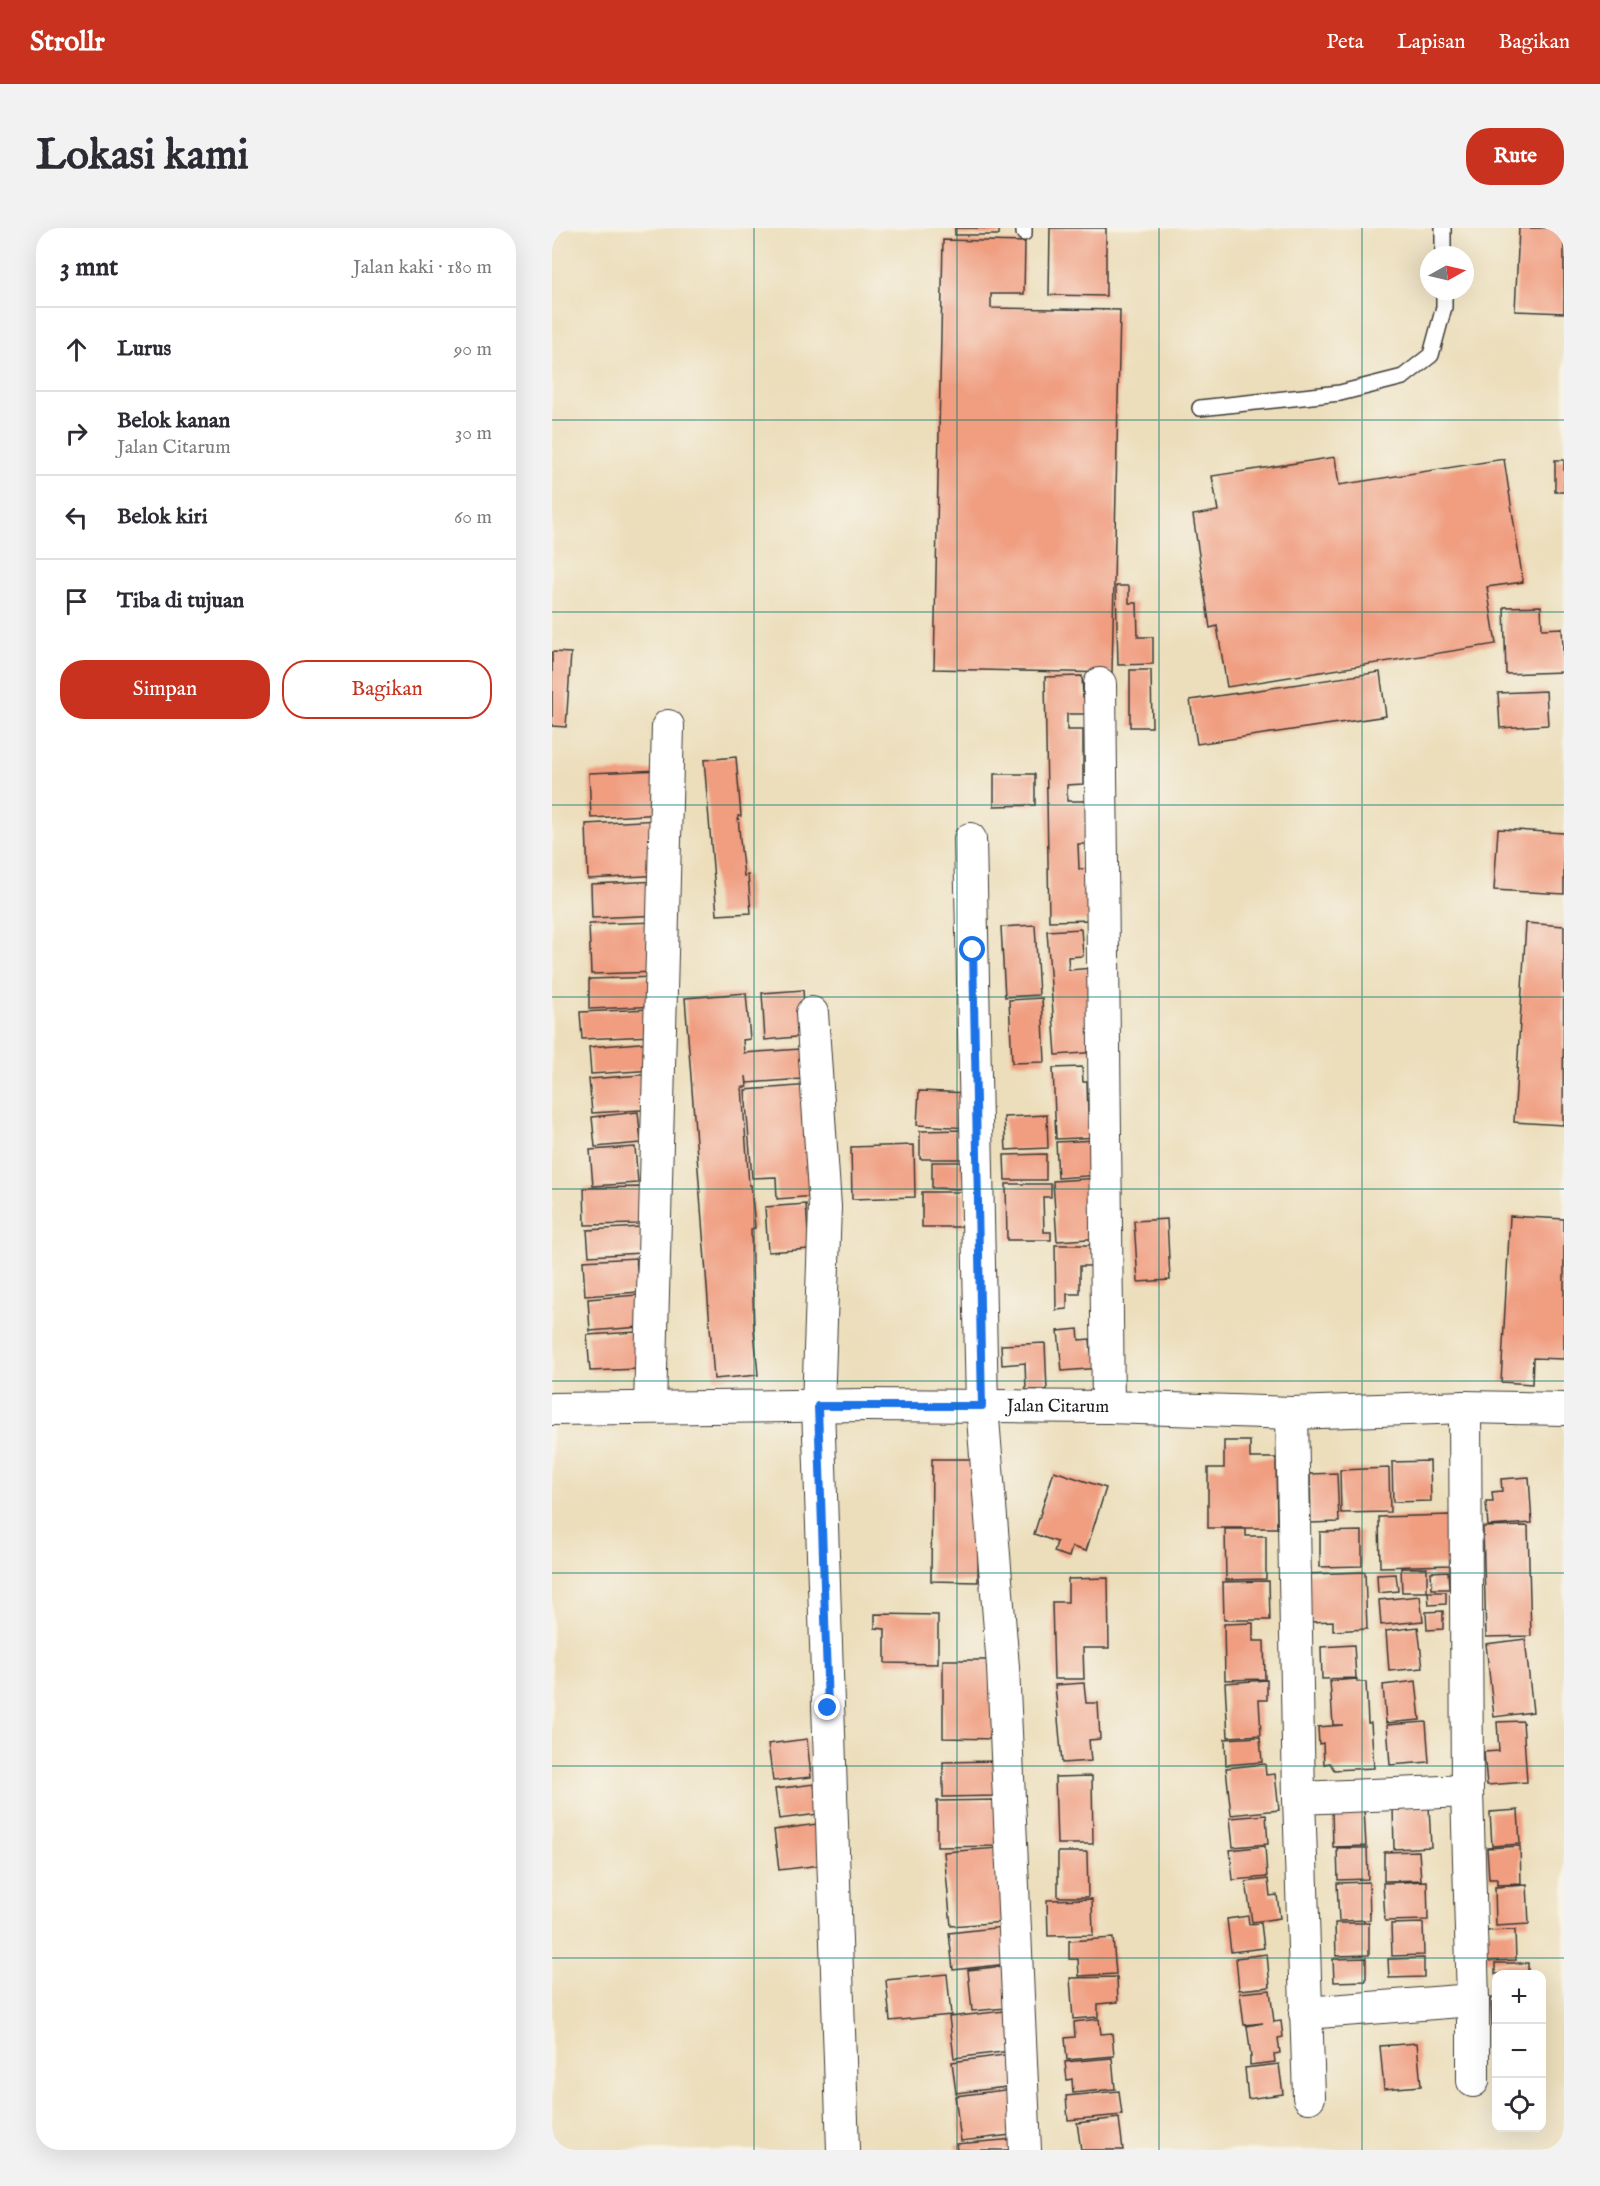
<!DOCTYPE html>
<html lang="id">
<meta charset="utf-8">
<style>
:root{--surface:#fff;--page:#f2f2f3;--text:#2b2b33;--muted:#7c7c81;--line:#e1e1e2;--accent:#c8321e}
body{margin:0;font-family:"IM FELL English",serif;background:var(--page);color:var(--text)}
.controls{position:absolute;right:18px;bottom:18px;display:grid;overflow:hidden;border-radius:12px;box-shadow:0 6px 24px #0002}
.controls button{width:54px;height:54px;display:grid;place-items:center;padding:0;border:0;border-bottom:2px solid var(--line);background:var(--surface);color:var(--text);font:30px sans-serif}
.compass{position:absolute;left:868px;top:18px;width:54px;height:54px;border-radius:50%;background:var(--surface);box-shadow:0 6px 24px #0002;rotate:82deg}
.stop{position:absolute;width:18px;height:18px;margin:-14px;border:4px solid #1a73e8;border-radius:50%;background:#fff}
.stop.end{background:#1a73e8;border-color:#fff;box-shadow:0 2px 6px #0008}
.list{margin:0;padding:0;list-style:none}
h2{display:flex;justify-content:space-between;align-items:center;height:78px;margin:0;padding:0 24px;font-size:26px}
h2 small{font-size:20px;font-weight:400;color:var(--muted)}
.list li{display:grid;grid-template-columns:39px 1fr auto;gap:18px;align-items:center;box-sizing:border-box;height:84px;padding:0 24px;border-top:2px solid var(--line)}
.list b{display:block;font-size:22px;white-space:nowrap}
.list p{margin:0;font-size:20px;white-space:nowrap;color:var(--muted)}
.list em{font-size:20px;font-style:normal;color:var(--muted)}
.actions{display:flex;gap:12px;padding:18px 24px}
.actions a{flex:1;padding:14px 0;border:2px solid var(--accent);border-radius:24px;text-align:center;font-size:21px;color:var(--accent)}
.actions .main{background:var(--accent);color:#fff}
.icon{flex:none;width:33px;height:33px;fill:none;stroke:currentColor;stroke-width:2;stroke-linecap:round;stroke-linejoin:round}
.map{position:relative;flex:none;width:1012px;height:1922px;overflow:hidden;border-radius:24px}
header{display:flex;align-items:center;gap:36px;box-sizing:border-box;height:84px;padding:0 30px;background:var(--accent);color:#fff}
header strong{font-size:28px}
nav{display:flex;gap:33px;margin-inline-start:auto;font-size:21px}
.intro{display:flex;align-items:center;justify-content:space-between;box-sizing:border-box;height:144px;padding:0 36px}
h1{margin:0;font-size:42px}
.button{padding:15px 27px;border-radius:24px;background:var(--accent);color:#fff;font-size:21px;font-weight:700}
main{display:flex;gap:36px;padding:0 36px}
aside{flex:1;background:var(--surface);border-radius:24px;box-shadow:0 6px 24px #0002}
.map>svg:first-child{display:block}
.building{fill:#f09d80}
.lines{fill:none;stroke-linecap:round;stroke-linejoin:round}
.lane-casing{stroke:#3b3934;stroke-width:18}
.street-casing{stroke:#3b3934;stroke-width:34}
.lane{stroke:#fff;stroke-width:15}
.street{stroke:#fff;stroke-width:32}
.route{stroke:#1a73e8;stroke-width:8}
.grid{fill:none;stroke:#0f766e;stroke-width:1.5;stroke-opacity:0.55}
.labels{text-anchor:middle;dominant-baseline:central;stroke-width:4.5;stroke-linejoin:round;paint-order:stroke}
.street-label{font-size:18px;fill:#1c1c1c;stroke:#f7f3e8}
</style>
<header>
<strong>Strollr</strong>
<nav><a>Peta</a><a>Lapisan</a><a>Bagikan</a></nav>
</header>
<div class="intro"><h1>Lokasi kami</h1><a class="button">Rute</a></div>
<main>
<aside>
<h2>3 mnt<small>Jalan kaki · 180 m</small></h2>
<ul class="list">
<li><svg class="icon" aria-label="ahead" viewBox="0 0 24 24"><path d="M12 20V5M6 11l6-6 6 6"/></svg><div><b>Lurus</b></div><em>90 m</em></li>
<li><svg class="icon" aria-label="right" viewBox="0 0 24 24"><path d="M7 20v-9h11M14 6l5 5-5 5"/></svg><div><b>Belok kanan</b><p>Jalan Citarum</p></div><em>30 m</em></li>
<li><svg class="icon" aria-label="left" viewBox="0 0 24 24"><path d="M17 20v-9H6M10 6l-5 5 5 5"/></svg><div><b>Belok kiri</b></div><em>60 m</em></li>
<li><svg class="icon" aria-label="arrive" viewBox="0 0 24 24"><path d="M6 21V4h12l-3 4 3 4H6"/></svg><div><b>Tiba di tujuan</b></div></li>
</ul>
<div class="actions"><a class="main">Simpan</a><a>Bagikan</a></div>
</aside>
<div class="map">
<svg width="1012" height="1922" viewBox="0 0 1012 1922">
<rect width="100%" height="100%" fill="#f7f3e8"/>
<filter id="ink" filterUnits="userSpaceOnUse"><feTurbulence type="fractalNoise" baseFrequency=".0167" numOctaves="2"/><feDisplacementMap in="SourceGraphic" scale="12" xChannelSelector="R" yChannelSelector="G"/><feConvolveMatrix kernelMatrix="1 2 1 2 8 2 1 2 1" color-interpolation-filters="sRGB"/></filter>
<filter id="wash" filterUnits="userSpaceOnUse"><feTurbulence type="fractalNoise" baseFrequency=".008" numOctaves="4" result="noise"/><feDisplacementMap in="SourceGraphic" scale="24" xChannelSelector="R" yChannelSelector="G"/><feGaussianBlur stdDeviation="1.35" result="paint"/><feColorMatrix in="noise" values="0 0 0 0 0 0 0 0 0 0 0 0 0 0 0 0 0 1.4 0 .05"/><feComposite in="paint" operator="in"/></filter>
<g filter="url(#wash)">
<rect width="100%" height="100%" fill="#ecdebb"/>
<g id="blocks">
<!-- building -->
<path class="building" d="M 403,0 L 447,0 L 447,7 L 403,7 Z
M 498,0 L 554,0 L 554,68 L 497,67 Z
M 967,0 L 1012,0 L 1012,85 L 963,83 Z
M 391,12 L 473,14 L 472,66 L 439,66 L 439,80 L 568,82 L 560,445 L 382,441 Z
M 783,229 L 787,257 L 952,231 L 971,354 L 935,359 L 944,416 L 675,459 L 665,398 L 658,400 L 641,287 L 666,283 L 660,248 Z
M 1003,232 L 1012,232 L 1012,264 L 1003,264 Z
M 564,358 L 577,358 L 577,375 L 585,375 L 586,409 L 601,409 L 601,436 L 566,437 Z
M 989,378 L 990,401 L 1010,400 L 1012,444 L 954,446 L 952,379 Z
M 0,424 L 19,425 L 14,499 L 0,498 Z
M 578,442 L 599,442 L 600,499 L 578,499 Z
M 828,444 L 834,488 L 645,516 L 638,472 Z
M 530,448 L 531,469 L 541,468 L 541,486 L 515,486 L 515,502 L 531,502 L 531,556 L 515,557 L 515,573 L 541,573 L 542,616 L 526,616 L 527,641 L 543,640 L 544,692 L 497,693 L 493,449 Z
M 994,463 L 996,497 L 948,500 L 946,465 Z
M 184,529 L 189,588 L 186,588 L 188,612 L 192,648 L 196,647 L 199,685 L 165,687 L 152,532 Z
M 110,542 L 112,586 L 39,590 L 37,545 Z
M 442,546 L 483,546 L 483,577 L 442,578 Z
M 107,592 L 111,647 L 36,651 L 34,596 Z
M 946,601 L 1012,605 L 1012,666 L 942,662 Z
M 109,653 L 110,687 L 40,690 L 39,656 Z
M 107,694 L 108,744 L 39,746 L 37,696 Z
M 974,695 L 1012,698 L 1011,897 L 962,894 Z
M 483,697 L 487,767 L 453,769 L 449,699 Z
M 529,701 L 531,728 L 516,729 L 517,742 L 541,740 L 547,824 L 504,827 L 495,703 Z
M 106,749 L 108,778 L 37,781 L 37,751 Z
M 251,762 L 254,808 L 213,812 L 210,765 Z
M 194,765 L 198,811 L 191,812 L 192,825 L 261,820 L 264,850 L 195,855 L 194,848 L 195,859 L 190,859 L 197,957 L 199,957 L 203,1000 L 199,1001 L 202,1102 L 206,1147 L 162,1151 L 133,770 Z
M 490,770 L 493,834 L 460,835 L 457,772 Z
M 99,781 L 101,808 L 30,811 L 28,784 Z
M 100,814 L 103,842 L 39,846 L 37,819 Z
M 530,839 L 531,854 L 535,854 L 536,889 L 548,888 L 549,909 L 504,911 L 501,840 Z
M 102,846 L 105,881 L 40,885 L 37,851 Z
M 259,857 L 264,968 L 225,971 L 224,949 L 200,950 L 193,862 Z
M 367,863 L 419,865 L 418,900 L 365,897 Z
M 86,884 L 89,915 L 43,919 L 40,889 Z
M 495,887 L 496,920 L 454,922 L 452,889 Z
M 410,902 L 411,931 L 368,931 L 368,903 Z
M 545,912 L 548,947 L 506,950 L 504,914 Z
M 362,917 L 363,969 L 300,971 L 299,919 Z
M 83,919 L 86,955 L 41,958 L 38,922 Z
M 494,926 L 494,952 L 453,952 L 452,927 Z
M 380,934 L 412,934 L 411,961 L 380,960 Z
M 547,950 L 552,1010 L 505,1013 L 501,953 Z
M 454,956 L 499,956 L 499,969 L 491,969 L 492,1004 L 499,1004 L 499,1012 L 455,1012 Z
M 88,959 L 89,996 L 33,997 L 32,960 Z
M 370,964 L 412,964 L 412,999 L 370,999 Z
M 254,976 L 257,1021 L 216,1024 L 213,979 Z
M 958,988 L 1012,991 L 1012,1131 L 981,1130 L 980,1156 L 949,1154 Z
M 615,991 L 618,1052 L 586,1054 L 582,993 Z
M 89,999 L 90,1025 L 37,1028 L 35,1002 Z
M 503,1017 L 539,1017 L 539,1038 L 528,1038 L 528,1066 L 515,1066 L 515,1081 L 504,1082 Z
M 84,1030 L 87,1064 L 33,1068 L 31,1033 Z
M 85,1067 L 88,1099 L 38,1103 L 36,1071 Z
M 526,1101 L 527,1112 L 538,1111 L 539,1124 L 546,1124 L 548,1140 L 510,1143 L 506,1103 Z
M 84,1104 L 86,1141 L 38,1143 L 35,1107 Z
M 493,1115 L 495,1162 L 474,1162 L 473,1135 L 450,1137 L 449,1117 Z
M 672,1213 L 698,1213 L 698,1230 L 724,1230 L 725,1300 L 656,1300 L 656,1240 L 672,1240 Z
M 380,1231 L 427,1231 L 426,1354 L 379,1353 Z
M 878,1233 L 879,1273 L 841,1274 L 840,1234 Z
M 837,1240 L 838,1284 L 789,1285 L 788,1242 Z
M 502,1243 L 554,1260 L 534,1323 L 520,1319 L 517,1329 L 502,1324 L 505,1314 L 482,1306 Z
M 785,1245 L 787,1294 L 759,1295 L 758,1246 Z
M 977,1249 L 980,1295 L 936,1298 L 934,1274 L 941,1274 L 940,1264 L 950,1263 L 949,1251 Z
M 898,1287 L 899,1337 L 828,1339 L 827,1289 Z
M 976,1298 L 979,1408 L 934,1409 L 931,1299 Z
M 673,1301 L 694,1301 L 694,1308 L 714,1308 L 714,1351 L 674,1352 Z
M 810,1303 L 810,1338 L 768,1339 L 768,1304 Z
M 849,1340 L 875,1340 L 875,1364 L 850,1364 Z
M 896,1343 L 897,1361 L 880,1361 L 879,1344 Z
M 813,1344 L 815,1401 L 781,1403 L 781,1393 L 758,1394 L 755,1346 Z
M 844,1346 L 846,1363 L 826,1365 L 825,1347 Z
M 556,1350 L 557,1420 L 531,1420 L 532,1451 L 502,1451 L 500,1374 L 516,1374 L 516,1351 Z
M 717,1353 L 718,1392 L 672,1392 L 671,1354 Z
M 876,1364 L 894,1364 L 894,1376 L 877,1377 Z
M 868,1368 L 871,1393 L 829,1397 L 827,1372 Z
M 891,1383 L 891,1401 L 875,1402 L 874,1384 Z
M 323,1386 L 386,1387 L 386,1436 L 333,1435 L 333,1401 L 323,1400 Z
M 701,1395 L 701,1413 L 712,1413 L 713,1451 L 673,1452 L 672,1396 Z
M 866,1399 L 871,1440 L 837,1443 L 834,1403 Z
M 973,1411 L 981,1484 L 942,1489 L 934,1416 Z
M 802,1417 L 804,1450 L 770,1451 L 769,1419 Z
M 391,1432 L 445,1432 L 445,1511 L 391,1510 Z
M 805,1451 L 805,1454 L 814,1454 L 816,1495 L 819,1495 L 822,1540 L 782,1542 L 778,1535 L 772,1536 L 771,1515 L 767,1516 L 766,1499 L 791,1497 L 781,1497 L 778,1453 Z
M 715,1452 L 715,1472 L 707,1472 L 709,1507 L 676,1509 L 673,1455 Z
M 864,1453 L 868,1492 L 834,1495 L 831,1457 Z
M 532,1455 L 534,1475 L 546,1475 L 548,1511 L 537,1512 L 539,1533 L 510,1535 L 503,1457 Z
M 971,1493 L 975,1554 L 935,1557 L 932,1524 L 947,1523 L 945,1494 Z
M 874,1494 L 877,1534 L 838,1537 L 835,1497 Z
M 708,1509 L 710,1534 L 674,1537 L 673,1511 Z
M 255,1511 L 259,1549 L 221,1553 L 216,1516 Z
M 445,1533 L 446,1568 L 391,1569 L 391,1534 Z
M 713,1536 L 714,1547 L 723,1546 L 727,1582 L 679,1587 L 674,1540 Z
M 540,1548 L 541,1616 L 505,1616 L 503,1549 Z
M 262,1556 L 266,1586 L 227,1591 L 223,1561 Z
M 446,1572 L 446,1618 L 385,1619 L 385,1573 Z
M 877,1578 L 879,1619 L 842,1621 L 841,1579 Z
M 812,1581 L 814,1618 L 781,1619 L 780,1582 Z
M 966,1582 L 968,1616 L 940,1618 L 938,1584 Z
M 714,1587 L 716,1616 L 681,1619 L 678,1590 Z
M 265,1596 L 269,1637 L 227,1642 L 222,1602 Z
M 713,1618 L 715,1649 L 681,1652 L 678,1622 Z
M 968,1618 L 969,1656 L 945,1657 L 945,1651 L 937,1651 L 935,1620 Z
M 447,1620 L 453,1694 L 399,1698 L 392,1624 Z
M 785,1620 L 815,1620 L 816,1651 L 786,1652 Z
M 867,1623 L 869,1652 L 832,1653 L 832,1624 Z
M 506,1624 L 535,1624 L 536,1669 L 506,1669 Z
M 716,1651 L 718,1668 L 725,1667 L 728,1690 L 700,1694 L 694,1654 Z
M 875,1653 L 876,1692 L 833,1693 L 831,1655 Z
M 817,1654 L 818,1692 L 787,1693 L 785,1655 Z
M 975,1657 L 977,1696 L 944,1698 L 943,1659 Z
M 540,1671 L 541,1707 L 496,1708 L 495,1672 Z
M 696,1688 L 697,1696 L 709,1695 L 712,1720 L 679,1724 L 675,1691 Z
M 783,1695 L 817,1695 L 817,1727 L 784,1728 Z
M 871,1695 L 872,1727 L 840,1728 L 839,1696 Z
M 451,1699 L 455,1736 L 401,1742 L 397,1705 Z
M 963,1702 L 964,1732 L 933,1733 L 931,1703 Z
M 561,1710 L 564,1746 L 527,1748 L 526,1731 L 517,1731 L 517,1713 Z
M 715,1726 L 718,1759 L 687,1762 L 684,1730 Z
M 814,1730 L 814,1753 L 782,1754 L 781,1731 Z
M 872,1730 L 872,1749 L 837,1750 L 836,1731 Z
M 943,1735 L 976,1735 L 976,1746 L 943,1746 Z
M 461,1737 L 466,1779 L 420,1783 L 416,1742 Z
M 395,1746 L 399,1787 L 338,1793 L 334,1752 Z
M 565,1749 L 566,1774 L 546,1776 L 546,1789 L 521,1791 L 518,1750 Z
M 718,1762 L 722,1794 L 729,1793 L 731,1809 L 726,1810 L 728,1825 L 722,1826 L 723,1834 L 698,1837 L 698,1829 L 699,1829 L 695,1798 L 711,1795 L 692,1797 L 688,1765 Z
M 939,1770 L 945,1770 L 945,1799 L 940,1799 Z
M 462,1782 L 467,1822 L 402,1830 L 397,1789 Z
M 547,1791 L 549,1806 L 560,1805 L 562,1828 L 515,1832 L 513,1810 L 523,1809 L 522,1794 Z
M 865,1815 L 869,1858 L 832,1861 L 828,1818 Z
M 459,1826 L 463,1858 L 404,1865 L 400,1834 Z
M 560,1830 L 563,1861 L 521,1865 L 520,1851 L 515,1852 L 513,1834 Z
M 727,1836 L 731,1866 L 696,1871 L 693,1840 Z
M 461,1861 L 467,1906 L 409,1913 L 403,1868 Z
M 567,1863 L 570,1887 L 516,1892 L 514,1868 Z
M 567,1890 L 571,1922 L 529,1922 L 525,1895 Z
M 463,1911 L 464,1922 L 405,1922 L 404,1916 Z"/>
</g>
</g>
<g filter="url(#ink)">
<use href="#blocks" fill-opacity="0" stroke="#3b3934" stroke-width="1.5"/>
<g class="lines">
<defs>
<path id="lane" d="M 891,0 L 891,27
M 472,5 L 472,0
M 648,180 L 788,165 L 851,149 L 879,127 L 892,79 L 892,63"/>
<g id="street">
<path d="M 548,456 L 556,1179"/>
<path d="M 418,611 L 430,1178 L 451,1439 L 473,1922"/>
<path d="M 260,785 L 273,979 L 266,1178 L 291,1922"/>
<path d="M 98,1179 L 116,498"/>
<path id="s1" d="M 0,1181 L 313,1177 L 556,1179 L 740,1185 L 913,1179 L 1012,1181"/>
<path d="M 740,1185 L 747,1570 L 757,1869"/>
<path d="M 747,1570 L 915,1563"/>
<path d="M 753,1785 L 921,1772 L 915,1563 L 913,1179"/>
<path d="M 921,1853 L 921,1772"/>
</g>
</defs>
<!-- lane casing -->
<use href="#lane" class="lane-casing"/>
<!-- street casing -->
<use href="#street" class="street-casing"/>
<!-- lane -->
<use href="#lane" class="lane"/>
<!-- street -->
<use href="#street" class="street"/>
</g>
</g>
<g class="lines" filter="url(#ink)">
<!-- route -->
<path class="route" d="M 276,1480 L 266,1178 L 430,1178 L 421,722"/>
</g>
<!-- grid -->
<path class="grid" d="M 202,0 L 202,1922M 405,0 L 405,1922M 607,0 L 607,1922M 810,0 L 810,1922M 0,192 L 1012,192M 0,384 L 1012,384M 0,577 L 1012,577M 0,769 L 1012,769M 0,961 L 1012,961M 0,1153 L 1012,1153M 0,1345 L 1012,1345M 0,1538 L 1012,1538M 0,1730 L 1012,1730"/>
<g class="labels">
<!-- street labels -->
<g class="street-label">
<text stroke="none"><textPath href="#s1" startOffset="506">Jalan Citarum</textPath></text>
</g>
</g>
</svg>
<div class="controls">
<button>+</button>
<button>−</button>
<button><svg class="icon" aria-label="locate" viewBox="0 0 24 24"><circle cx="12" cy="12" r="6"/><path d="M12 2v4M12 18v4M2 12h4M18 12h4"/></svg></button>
</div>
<svg class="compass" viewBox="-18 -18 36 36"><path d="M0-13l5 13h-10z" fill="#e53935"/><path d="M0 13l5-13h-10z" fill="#7c7c81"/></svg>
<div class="stop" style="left:421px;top:722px"></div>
<div class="stop end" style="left:276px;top:1480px"></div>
</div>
</main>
